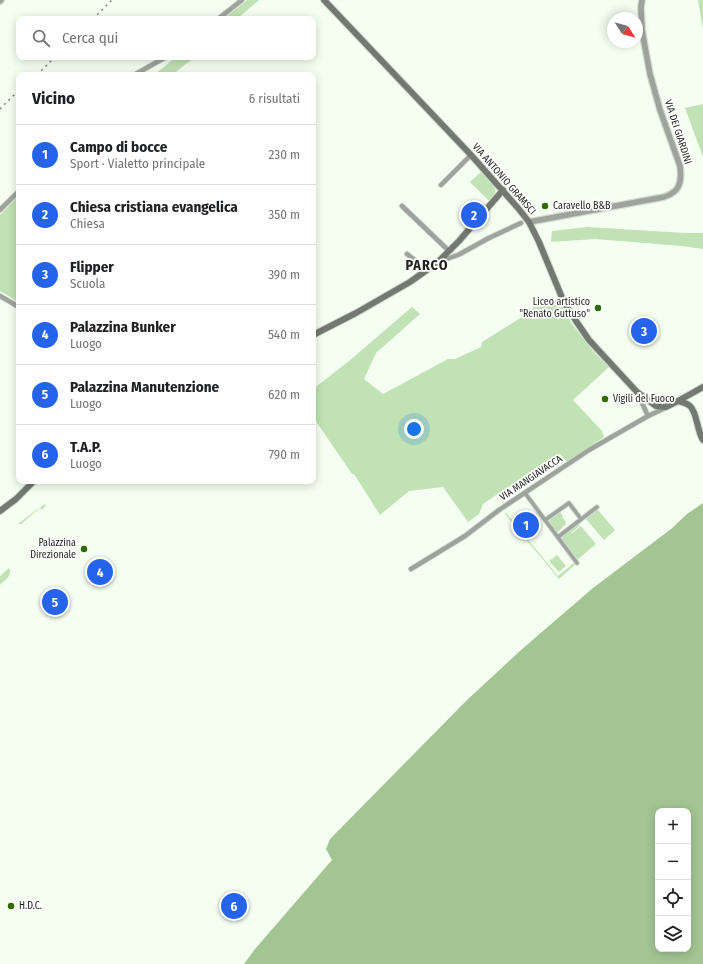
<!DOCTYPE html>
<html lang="it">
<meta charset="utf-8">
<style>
:root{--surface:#fff;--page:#f6f6f6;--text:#202124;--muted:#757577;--line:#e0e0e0;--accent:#2563eb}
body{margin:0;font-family:"Fira Sans Condensed",sans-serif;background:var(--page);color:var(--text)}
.controls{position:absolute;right:12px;bottom:12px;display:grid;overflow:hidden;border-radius:8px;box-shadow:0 2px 10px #0003}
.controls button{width:36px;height:36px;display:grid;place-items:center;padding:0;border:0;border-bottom:1px solid var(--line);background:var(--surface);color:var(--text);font:20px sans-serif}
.compass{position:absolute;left:607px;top:12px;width:36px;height:36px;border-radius:50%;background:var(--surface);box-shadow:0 2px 10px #0003;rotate:126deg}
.you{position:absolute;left:414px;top:429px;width:14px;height:14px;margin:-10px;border:3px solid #fff;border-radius:50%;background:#1a73e8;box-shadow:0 0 0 6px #1a73e833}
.badge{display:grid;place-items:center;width:26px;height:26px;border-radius:50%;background:var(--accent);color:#fff;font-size:13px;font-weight:700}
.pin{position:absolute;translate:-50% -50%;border:2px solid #fff;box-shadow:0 1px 4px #0006}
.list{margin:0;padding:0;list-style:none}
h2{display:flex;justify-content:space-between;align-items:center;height:52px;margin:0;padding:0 16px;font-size:17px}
h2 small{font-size:13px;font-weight:400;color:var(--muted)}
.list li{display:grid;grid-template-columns:26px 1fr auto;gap:12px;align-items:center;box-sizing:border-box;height:60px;padding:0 16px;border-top:1px solid var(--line)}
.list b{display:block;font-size:15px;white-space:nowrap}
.list p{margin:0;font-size:13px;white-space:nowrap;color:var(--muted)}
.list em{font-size:13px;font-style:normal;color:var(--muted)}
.icon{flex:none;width:22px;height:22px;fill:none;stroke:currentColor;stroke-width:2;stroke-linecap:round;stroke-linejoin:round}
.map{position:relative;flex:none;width:703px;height:964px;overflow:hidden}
.search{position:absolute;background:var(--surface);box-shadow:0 2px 10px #0003;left:16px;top:16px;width:300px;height:44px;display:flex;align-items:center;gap:10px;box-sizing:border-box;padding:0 14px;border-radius:8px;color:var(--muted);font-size:15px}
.panel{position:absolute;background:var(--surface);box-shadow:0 2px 10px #0003;left:16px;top:72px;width:300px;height:412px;border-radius:8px}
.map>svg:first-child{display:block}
.green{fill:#c1e2b4}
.water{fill:#a2c593;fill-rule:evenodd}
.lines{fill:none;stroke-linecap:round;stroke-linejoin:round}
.pedestrian-casing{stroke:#d3dccf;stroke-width:5.5}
.minor-casing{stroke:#d3dccf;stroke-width:6}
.tertiary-casing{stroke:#d3dccf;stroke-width:8}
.secondary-casing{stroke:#d3dccf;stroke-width:8}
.pedestrian{stroke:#9fa39d;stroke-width:3.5}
.minor{stroke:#9fa39d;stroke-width:4.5}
.tertiary{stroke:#9fa39d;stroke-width:5.5}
.secondary{stroke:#737971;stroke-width:6}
.rail{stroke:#7d847b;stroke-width:1.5;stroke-dasharray:2 4;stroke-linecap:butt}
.poi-dot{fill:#2e6c00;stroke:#fff;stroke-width:1.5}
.labels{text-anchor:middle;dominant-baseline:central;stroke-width:3.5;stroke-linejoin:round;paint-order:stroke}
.street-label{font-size:10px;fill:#1f231e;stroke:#fff}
.poi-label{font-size:10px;fill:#1f231e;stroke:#fff;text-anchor:start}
.district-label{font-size:14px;font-weight:bold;letter-spacing:1px;fill:#1f231e;stroke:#fff}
</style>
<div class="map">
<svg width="703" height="964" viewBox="0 0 703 964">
<rect width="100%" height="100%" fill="#f5fff1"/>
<!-- green -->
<path class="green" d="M 247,0 L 259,0 L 237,19 L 223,19 Z
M 698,0 L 703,0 L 703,30 Z
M 176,57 L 195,57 L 172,75 L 154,75 Z
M 703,104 L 703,157 L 685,108 Z
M 481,172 C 493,182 501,187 490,202 L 470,182 Z
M 19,195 L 19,303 L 10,297 L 0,291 L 0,215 Z
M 587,227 L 686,233 L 703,233 L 703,249 L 682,246 L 595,239 L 551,242 L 552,231 L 561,230 Z
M 558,299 L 572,324 L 594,352 L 609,367 L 573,400 L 602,431 L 604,437 L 567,462 L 560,454 L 544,463 L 483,504 L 479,514 L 468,522 L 443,487 L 409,491 L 380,515 L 354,474 L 352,474 L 313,417 L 313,389 L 349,361 L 412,307 L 420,314 L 376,353 L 364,379 L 383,394 L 448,359 L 455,359 L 481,347 L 482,342 L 530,312 L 536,305 Z
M 45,504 L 46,505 L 42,510 L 40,508 L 21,524 L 18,524 L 35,511 Z
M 597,509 L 615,530 L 604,540 L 586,519 Z
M 560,512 L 563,516 L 562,517 L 566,522 L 565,523 L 566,524 L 557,533 L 548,521 Z
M 506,513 L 558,576 L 576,561 L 577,563 L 559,579 L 505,514 Z
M 520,515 L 534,534 L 532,536 L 517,517 Z
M 578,523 L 580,525 L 571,533 L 571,534 L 581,526 L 596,544 L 577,560 L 560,538 Z
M 557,555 L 566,566 L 559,572 L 549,561 Z
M 9,568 L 10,570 C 11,577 5,580 0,585 L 0,576 Z"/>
<!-- water -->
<path class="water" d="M 703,503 L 703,964 L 244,964 L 255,949 L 332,860 L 326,849 L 330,839 L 467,700 L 521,650 L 593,588 L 671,529 L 687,514 ZM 658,811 L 688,811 L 688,949 L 658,949 Z"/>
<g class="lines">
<defs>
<path id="pedestrian" d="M 525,493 L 577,563
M 545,520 L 569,503 L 581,519
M 558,537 L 597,507"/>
<path id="minor" d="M 218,19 L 242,0
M 134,75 L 166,57
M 441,185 L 471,155
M 402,206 L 449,251
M 0,210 L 19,191
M 407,254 L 427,270
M 438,262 L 458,255 L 489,238 L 521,223
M 0,296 L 19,307
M 637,392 L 648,416
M 411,569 L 465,536 L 499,510 L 589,450 L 648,416 L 665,408"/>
<path id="tertiary" d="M 0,1 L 1,0
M 529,222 L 664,197 C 680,192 682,182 680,166 L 660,110 L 650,74 L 645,47 L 642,30 L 641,7 L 642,0"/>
<path id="secondary" d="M 324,0 L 471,155 L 518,208 L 529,222 L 539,242 L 563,300 L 576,321 L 589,340 L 637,392 L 656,406 L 666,407 L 678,401 L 703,387
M 313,335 L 356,313 L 410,282 L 438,262 L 459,241 L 503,190
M 678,401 C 682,402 687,403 690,406 C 697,412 697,431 703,440
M 0,511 L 16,499 L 34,481"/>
</defs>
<!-- pedestrian casing -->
<use href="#pedestrian" class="pedestrian-casing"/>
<!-- minor casing -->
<use href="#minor" class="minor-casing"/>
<!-- tertiary casing -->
<use href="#tertiary" class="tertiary-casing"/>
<!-- secondary casing -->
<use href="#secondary" class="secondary-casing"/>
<!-- pedestrian -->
<use href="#pedestrian" class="pedestrian"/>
<!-- minor -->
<use href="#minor" class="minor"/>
<!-- tertiary -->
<use href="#tertiary" class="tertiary"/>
<!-- secondary -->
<use href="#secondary" class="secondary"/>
<!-- rail -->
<path class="rail" d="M 93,19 L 112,0
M 37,75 L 55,57
M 0,109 L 19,90"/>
</g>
<!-- markers -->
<g class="poi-dot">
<circle cx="545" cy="206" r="4"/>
<circle cx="598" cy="308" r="4"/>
<circle cx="605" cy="399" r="4"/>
<circle cx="84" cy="549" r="4"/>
<circle cx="11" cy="906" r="4"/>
</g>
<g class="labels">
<!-- street labels -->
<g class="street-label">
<text transform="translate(678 132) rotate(72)">VIA DEI GIARDINI</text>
<text transform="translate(504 179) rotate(49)">VIA ANTONIO GRAMSCI</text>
<text transform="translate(531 478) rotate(-34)">VIA MANGIAVACCA</text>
</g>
<!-- poi labels -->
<g class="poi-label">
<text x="553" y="206">Caravello B&amp;B</text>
<text x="590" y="302" text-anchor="end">Liceo artistico<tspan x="590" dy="12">"Renato Guttuso"</tspan></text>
<text x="613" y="399">Vigili del Fuoco</text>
<text x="76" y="543" text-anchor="end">Palazzina<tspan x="76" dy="12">Direzionale</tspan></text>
<text x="19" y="906">H.D.C.</text>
</g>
<!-- district labels -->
<g class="district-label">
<text x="427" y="265">PARCO</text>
</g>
</g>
</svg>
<div class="controls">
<button>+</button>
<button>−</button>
<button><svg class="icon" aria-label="locate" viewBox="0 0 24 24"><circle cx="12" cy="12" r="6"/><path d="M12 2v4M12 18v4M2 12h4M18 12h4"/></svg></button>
<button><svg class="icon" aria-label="layers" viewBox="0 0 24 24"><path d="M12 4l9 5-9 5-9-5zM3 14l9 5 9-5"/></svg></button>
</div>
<svg class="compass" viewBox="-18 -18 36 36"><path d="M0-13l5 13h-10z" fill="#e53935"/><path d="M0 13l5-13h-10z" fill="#757577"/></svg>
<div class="you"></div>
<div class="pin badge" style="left:526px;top:525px">1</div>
<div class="pin badge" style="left:474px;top:215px">2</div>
<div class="pin badge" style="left:644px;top:331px">3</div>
<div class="pin badge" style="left:100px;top:572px">4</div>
<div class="pin badge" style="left:55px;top:602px">5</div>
<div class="pin badge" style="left:234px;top:906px">6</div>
<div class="search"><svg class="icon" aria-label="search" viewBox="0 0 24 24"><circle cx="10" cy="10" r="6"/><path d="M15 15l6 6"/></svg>Cerca qui</div>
<section class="panel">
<h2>Vicino<small>6 risultati</small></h2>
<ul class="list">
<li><span class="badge">1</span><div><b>Campo di bocce</b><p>Sport · Vialetto principale</p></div><em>230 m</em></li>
<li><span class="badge">2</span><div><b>Chiesa cristiana evangelica</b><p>Chiesa</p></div><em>350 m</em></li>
<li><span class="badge">3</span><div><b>Flipper</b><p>Scuola</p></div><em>390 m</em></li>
<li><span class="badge">4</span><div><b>Palazzina Bunker</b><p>Luogo</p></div><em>540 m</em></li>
<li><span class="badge">5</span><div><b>Palazzina Manutenzione</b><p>Luogo</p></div><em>620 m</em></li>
<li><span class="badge">6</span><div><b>T.A.P.</b><p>Luogo</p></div><em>790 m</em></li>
</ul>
</section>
</div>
